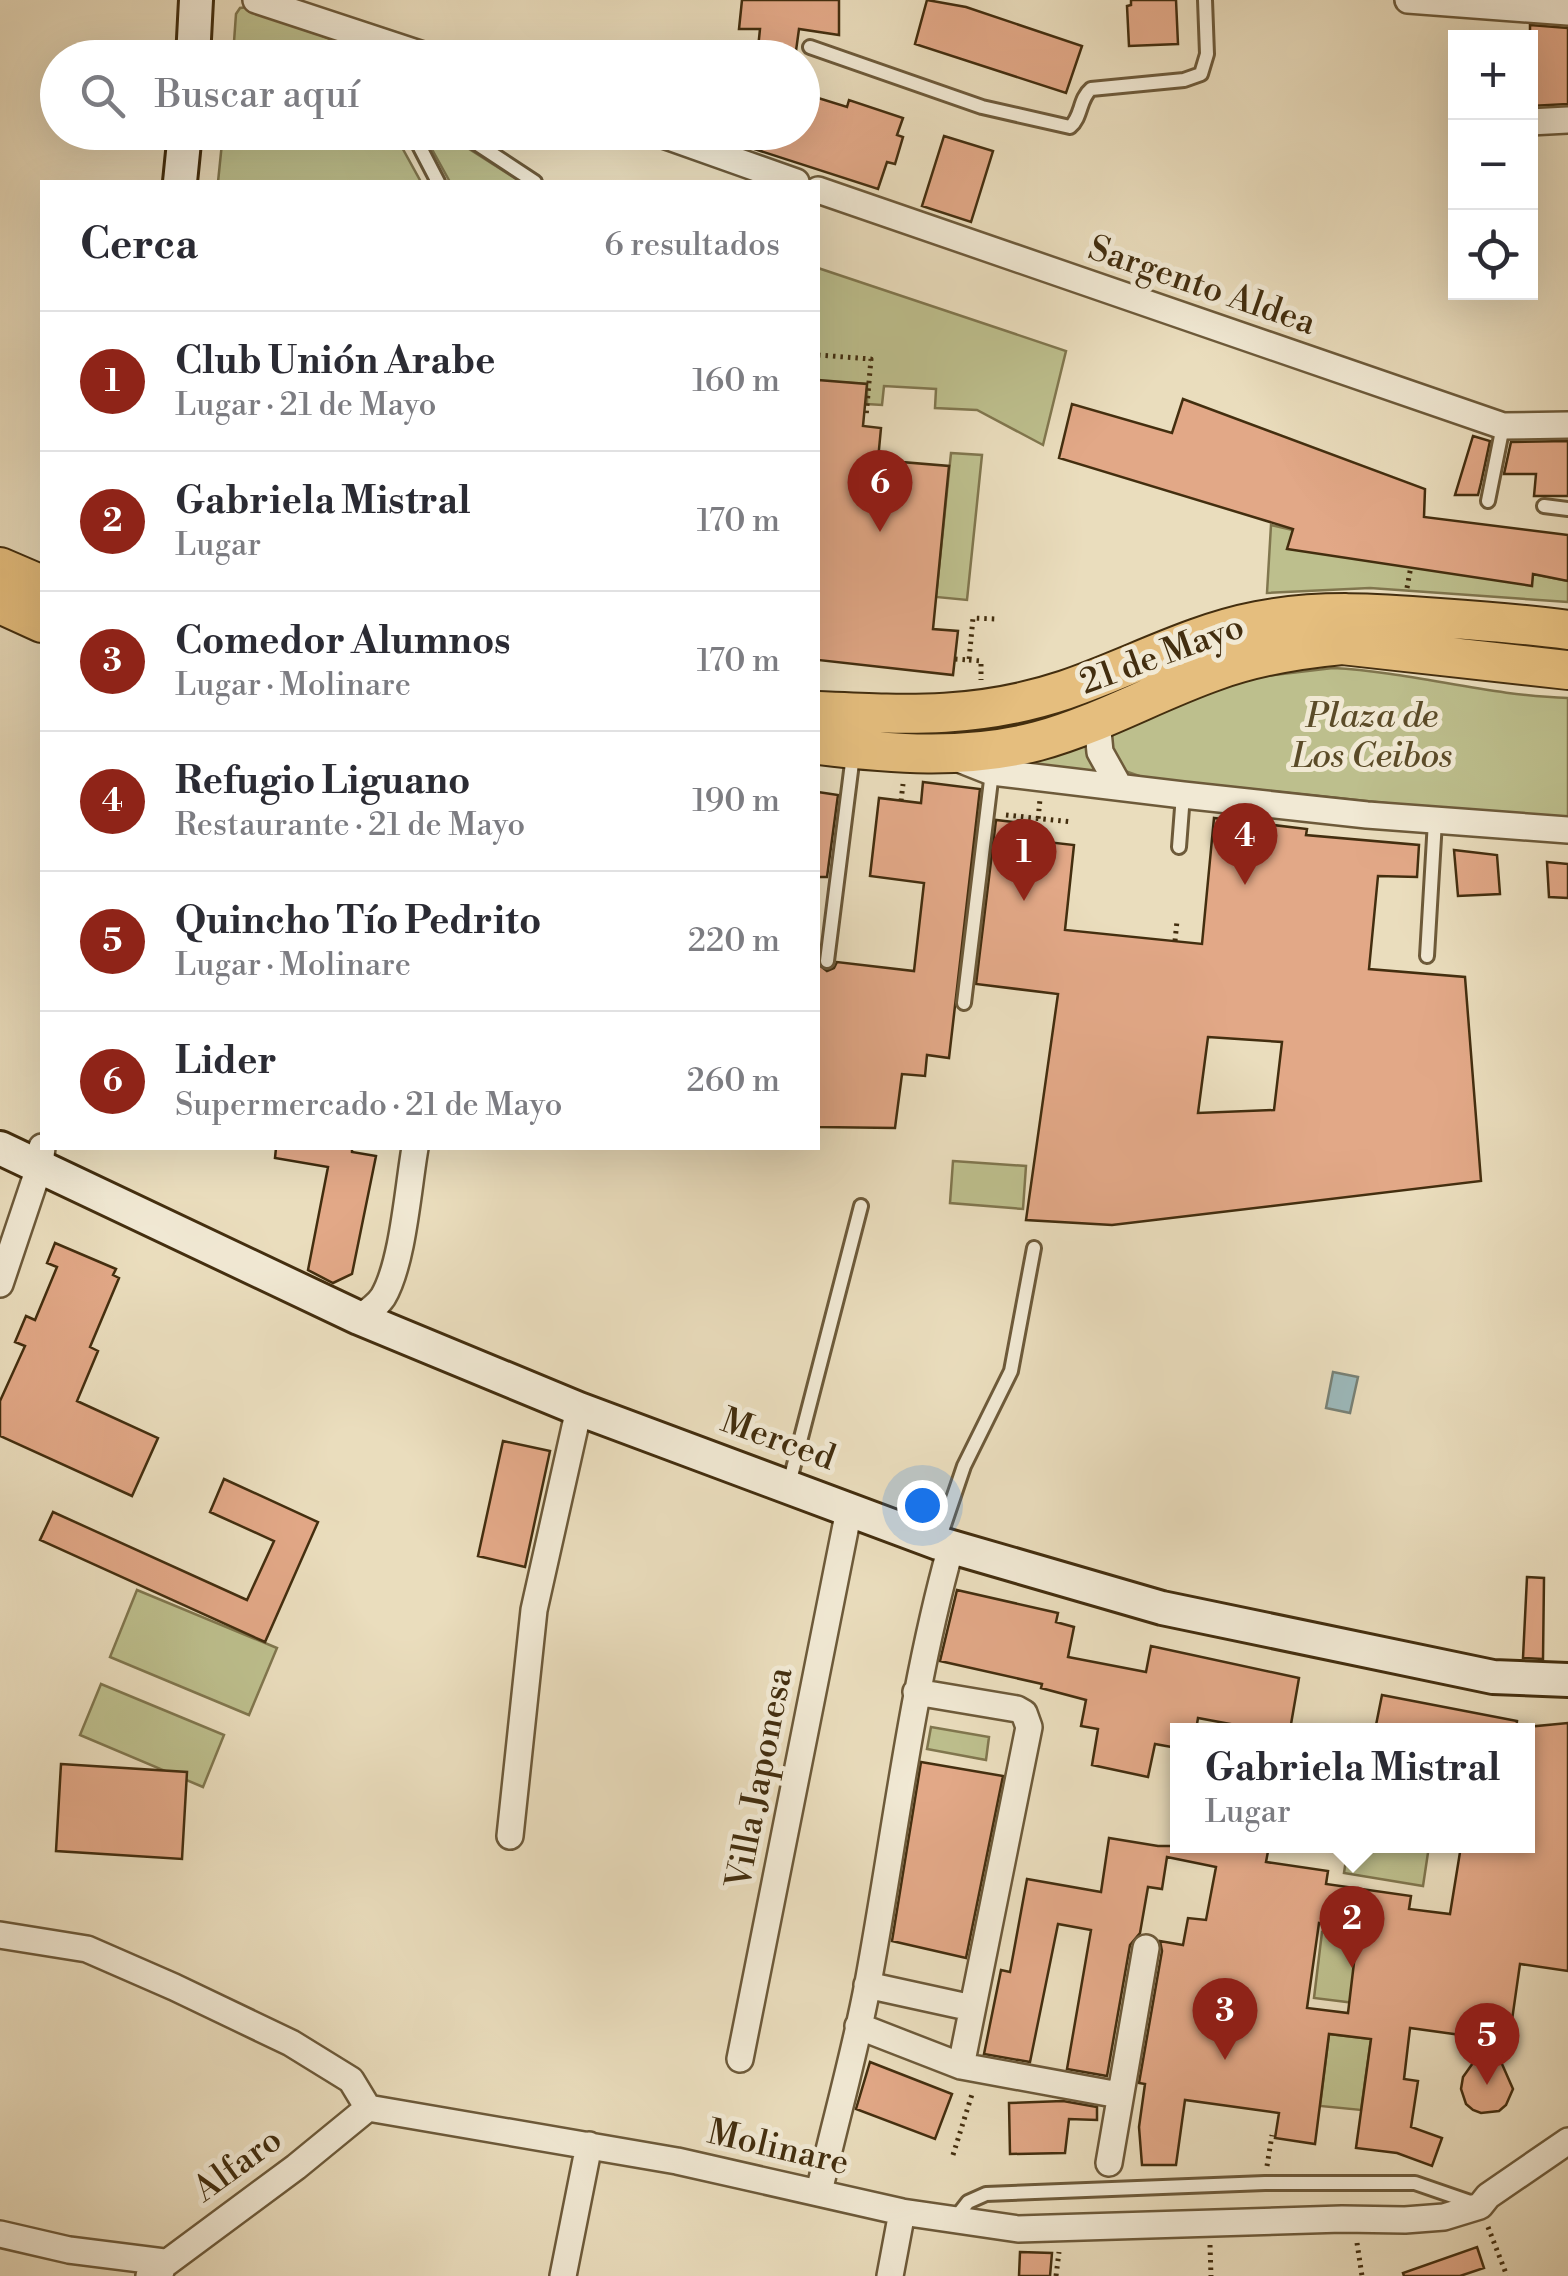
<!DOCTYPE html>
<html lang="es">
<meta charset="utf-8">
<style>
:root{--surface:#fff;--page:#f2f2f3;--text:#2b2b33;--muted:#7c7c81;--line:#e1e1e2;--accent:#8f2418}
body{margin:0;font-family:"Libre Bodoni",serif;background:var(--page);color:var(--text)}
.controls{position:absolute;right:30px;top:30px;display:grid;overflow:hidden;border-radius:0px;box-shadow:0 10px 40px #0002}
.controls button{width:90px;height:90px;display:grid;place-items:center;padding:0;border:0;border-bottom:2px solid var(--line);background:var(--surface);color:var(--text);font:50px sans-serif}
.you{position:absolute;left:922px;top:1505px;width:35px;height:35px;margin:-25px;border:8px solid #fff;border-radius:50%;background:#1a73e8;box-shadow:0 0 0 15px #1a73e833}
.badge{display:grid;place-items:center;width:65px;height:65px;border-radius:50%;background:var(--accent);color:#fff;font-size:32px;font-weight:700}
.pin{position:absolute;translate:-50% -82px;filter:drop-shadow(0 2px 5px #0008)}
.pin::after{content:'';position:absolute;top:52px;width:35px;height:30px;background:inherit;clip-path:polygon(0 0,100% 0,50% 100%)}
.popup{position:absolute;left:1170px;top:1723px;width:365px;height:130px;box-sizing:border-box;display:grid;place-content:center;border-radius:0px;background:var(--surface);filter:drop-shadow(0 2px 8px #0005);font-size:32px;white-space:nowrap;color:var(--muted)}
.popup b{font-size:38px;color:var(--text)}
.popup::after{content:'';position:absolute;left:50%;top:100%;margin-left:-20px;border:20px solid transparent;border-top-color:var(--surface)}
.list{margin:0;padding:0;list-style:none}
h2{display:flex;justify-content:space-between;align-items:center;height:130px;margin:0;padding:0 40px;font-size:42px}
h2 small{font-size:32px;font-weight:400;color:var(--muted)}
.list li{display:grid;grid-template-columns:65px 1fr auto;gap:30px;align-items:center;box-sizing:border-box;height:140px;padding:0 40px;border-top:2px solid var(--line)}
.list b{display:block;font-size:38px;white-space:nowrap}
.list p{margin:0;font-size:32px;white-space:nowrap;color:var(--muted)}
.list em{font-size:32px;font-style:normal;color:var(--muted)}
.icon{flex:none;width:55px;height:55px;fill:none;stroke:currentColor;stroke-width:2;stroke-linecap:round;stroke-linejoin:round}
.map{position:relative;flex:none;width:1568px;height:2276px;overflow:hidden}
.search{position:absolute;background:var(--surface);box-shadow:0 10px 40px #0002;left:40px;top:40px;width:780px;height:110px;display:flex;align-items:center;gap:25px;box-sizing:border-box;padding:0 35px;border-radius:55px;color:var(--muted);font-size:38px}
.panel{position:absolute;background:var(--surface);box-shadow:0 10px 40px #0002;left:40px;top:180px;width:780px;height:970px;border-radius:0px}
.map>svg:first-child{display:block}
.green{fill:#bdbf8d;stroke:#80764e;stroke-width:2.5}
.water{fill:#9cb9bb;stroke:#788176;stroke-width:2.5}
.building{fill:#e2a887;stroke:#432e0f;stroke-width:2.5;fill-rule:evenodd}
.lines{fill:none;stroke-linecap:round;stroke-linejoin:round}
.lane-casing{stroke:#6d5a3a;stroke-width:18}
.street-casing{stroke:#6d5a3a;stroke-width:30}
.secondary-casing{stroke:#432e0f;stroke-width:38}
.primary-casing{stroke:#432e0f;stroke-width:42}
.path{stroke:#432e0f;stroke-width:5;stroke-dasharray:2.5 5;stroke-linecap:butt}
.lane{stroke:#f1e9d4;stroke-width:12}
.street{stroke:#f1e9d4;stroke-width:25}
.secondary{stroke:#f1e9d4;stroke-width:32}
.primary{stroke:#e5be7e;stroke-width:38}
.labels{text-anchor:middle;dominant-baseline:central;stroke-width:10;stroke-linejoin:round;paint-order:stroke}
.street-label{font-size:35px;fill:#432e0f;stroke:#f1e9d4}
.park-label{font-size:35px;font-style:italic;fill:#5b4b28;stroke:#f1e9d4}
</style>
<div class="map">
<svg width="1568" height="2276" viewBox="0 0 1568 2276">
<rect width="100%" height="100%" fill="#eaddbd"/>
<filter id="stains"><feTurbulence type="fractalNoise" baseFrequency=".002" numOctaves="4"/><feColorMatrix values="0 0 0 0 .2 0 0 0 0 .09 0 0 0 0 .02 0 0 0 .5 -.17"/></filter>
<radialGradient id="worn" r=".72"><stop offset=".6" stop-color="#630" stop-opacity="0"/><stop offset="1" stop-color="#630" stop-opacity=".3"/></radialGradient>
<!-- green -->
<path class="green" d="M 249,7 L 371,55 L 324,47 L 234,42 L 236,14 L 240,8 Z
M 223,133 L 394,133 L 421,182 L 218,182 Z
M 423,133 L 444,133 L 521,182 L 450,182 Z
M 818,268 L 1066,351 L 1043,445 L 977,410 L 935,408 L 936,389 L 884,386 L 882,405 L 867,404 L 867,384 L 818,381 Z
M 951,453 L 982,455 L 967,600 L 936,597 Z
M 1271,525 L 1531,585 L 1533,574 L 1568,581 L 1568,602 L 1370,588 L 1267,593 Z
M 1333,668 C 1412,672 1489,696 1568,698 L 1568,822 L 1145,778 L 1125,771 L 1108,746 L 1112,731 L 1202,692 L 1258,677 Z
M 1086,735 L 1098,776 L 1000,763 Z
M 953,1161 L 1026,1166 L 1023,1209 L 950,1203 Z
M 137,1590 L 277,1648 L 249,1715 L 110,1657 Z
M 101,1684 L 224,1735 L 203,1787 L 80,1735 Z
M 931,1727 L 989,1737 L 986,1760 L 927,1749 Z
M 1348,1846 L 1429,1846 L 1423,1886 L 1344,1873 Z
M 1322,1932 L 1372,1938 L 1363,2004 L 1314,1998 Z
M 1329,2034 L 1371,2039 L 1361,2110 L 1320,2106 Z"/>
<!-- water -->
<path class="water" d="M 1333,1372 L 1358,1377 L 1350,1413 L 1326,1408 Z"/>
<!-- building -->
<path class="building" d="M 742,0 L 839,0 L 839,35 L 799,29 L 795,58 L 757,58 L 760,29 L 739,29 Z
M 927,0 L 966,7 L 1082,46 L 1066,93 L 915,44 Z
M 1131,0 L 1176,0 L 1178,44 L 1129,46 L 1127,6 L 1131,5 Z
M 1530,25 L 1568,28 L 1568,104 L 1530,106 Z
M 802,93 L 847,107 L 849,100 L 903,118 L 897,135 L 903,137 L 895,164 L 887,162 L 878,189 L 714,136 L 714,132 L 802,132 Z
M 944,136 L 993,151 L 971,222 L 922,206 Z
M 818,380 L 867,384 L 863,426 L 881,428 L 878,460 L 949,466 L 933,629 L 958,631 L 953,675 L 818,660 Z
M 1183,399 L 1425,489 L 1424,517 L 1568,535 L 1568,581 L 1533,574 L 1532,586 L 1287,549 L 1293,529 L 1059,458 L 1072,404 L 1172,433 Z
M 1473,436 L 1490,441 L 1481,483 L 1478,495 L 1455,495 Z
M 1568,441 L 1568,496 L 1534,496 L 1536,474 L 1504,474 L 1511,442 Z
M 923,782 L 980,789 L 949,1058 L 927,1055 L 925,1076 L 902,1074 L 895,1128 L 818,1127 L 818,964 L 827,971 L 834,968 L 837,962 L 914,971 L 924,883 L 870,876 L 879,798 L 921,803 Z
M 818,792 L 838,795 L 827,877 L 818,877 Z
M 1214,818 L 1307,829 L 1306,835 L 1419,845 L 1417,877 L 1378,876 L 1369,969 L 1465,977 L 1481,1181 L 1112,1225 L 1026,1220 L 1058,994 L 976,984 L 996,820 L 1014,822 L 1012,838 L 1074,845 L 1065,930 L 1202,944 ZM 1208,1037 L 1282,1042 L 1274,1110 L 1198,1113 Z
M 1454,850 L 1497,855 L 1500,894 L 1458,896 Z
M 1547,862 L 1568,864 L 1568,898 L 1549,897 Z
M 276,1148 L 352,1148 L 352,1152 L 376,1156 L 352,1274 L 333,1283 L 308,1270 L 328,1167 L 275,1158 Z
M 55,1243 L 116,1269 L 113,1275 L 119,1278 L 90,1347 L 98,1351 L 77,1401 L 158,1438 L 132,1496 L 0,1436 L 0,1401 L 25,1346 L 15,1342 L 26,1316 L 35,1320 L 57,1267 L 47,1263 Z
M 503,1441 L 550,1451 L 525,1567 L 478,1556 Z
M 224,1479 L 318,1522 L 265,1642 L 40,1540 L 53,1512 L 247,1600 L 274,1541 L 210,1512 Z
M 1527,1577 L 1544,1578 L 1543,1659 L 1523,1658 Z
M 957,1590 L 1058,1613 L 1056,1622 L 1074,1627 L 1068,1657 L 1146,1672 L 1151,1646 L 1299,1678 L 1290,1730 L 1240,1730 L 1241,1726 L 1198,1718 L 1196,1730 L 1177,1730 L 1177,1748 L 1155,1744 L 1148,1777 L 1092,1765 L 1098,1729 L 1081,1726 L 1086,1700 L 1041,1688 L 1042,1684 L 940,1661 Z
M 1382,1695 L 1517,1721 L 1516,1730 L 1375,1730 Z
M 1568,1723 L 1568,1971 L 1520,1964 L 1509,2041 L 1491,2039 L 1513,2089 L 1506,2105 L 1499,2111 L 1481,2113 L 1473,2110 L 1466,2104 L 1461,2089 L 1463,2077 L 1490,2039 L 1410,2028 L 1404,2079 L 1418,2081 L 1411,2127 L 1442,2138 L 1432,2166 L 1397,2153 L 1356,2148 L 1371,2039 L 1329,2034 L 1315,2144 L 1275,2138 L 1279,2113 L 1185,2100 L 1176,2165 L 1142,2165 L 1139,2127 L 1145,2084 L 1139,2083 L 1162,1951 L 1160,1941 L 1183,1945 L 1188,1918 L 1206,1920 L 1216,1867 L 1167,1857 L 1162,1889 L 1148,1887 L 1140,1933 L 1130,1945 L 1107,2076 L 1067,2069 L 1091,1930 L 1058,1924 L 1030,2062 L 984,2054 L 1001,1970 L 1010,1972 L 1027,1879 L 1101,1892 L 1109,1838 L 1158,1846 L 1269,1846 L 1266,1862 L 1328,1871 L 1326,1884 L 1411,1896 L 1409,1909 L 1450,1914 L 1461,1846 L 1527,1846 L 1527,1727 ZM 1319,1923 L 1358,1929 L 1348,2013 L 1307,2008 Z
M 921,1762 L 1003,1776 L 966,1958 L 892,1941 Z
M 61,1764 L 187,1772 L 182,1859 L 56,1851 Z
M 870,2062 L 952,2094 L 935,2139 L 856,2109 Z
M 1063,2101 L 1097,2107 L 1097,2120 L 1069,2119 L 1065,2153 L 1010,2154 L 1009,2103 Z
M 1477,2247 L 1484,2268 L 1460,2276 L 1404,2276 L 1403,2273 Z
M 1020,2252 L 1052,2253 L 1050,2276 L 1019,2276 Z"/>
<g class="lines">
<defs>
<path id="lane" d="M 810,47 L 982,107 L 1070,127 C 1082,117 1079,99 1091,89 L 1184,80 L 1201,74 L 1207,54 L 1205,0
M 194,51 L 295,58
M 412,132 L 438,182
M 459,132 L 535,182
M 1488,501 L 1503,426
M 1544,506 L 1568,509
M 1179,847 L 1183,795
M 1427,956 L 1435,821
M 827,961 L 853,755
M 964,1003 L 992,772
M 789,1484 L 861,1206
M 939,1540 L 964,1466 L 1011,1371 L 1034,1248
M 954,2220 L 968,2202 L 986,2194 L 1265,2183 L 1415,2183 L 1473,2203"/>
<path id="street" d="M 256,0 L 432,58
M 1408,0 L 1568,12
M 1530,122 L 1568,120
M 655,132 L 796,182
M 818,190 L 1503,426 L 1568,425
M 1097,721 L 1100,752 L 1119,786
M 954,757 L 992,772 L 1183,795 L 1367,815 L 1568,830
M 0,1284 L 40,1165 L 42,1147
M 359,1318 C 368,1312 377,1306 383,1297 C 403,1263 408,1188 415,1148
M 916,1692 L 1017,1709 L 1024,1713 L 1029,1727 L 961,2066
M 510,1836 L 534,1610 L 579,1409
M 0,1935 L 87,1949 L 174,1987 L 291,2043 L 351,2080 L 368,2108 L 677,2161 L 902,2212 L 1018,2229 L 1342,2219 L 1405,2220 L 1444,2217 L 1480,2206 L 1488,2196 L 1568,2141
M 867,1985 L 972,2008
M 858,2026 L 961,2066 L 1119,2095
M 740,2059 L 849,1510
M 1109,2163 L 1146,1948
M 819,2192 C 835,2122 855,2053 868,1983 C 895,1837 911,1690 951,1547
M 0,2234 L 69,2250 L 164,2262 L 161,2271
M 149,2276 L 296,2167 L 368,2108
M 563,2276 L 589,2145
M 890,2276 L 902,2212"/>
<path id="secondary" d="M 193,58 L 196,0
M 180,182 L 185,132
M 0,1148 L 359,1318 L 579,1409 L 938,1543 L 1162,1608 L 1493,1677 L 1568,1680"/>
<path id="primary" d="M 0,567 L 42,585
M 0,604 L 42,623
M 818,711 C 907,715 978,719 1065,690 C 1130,668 1190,634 1258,621 C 1319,609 1378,613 1439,618 C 1482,621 1525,624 1568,630
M 818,745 C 891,754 965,760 1038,741 C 1100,724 1155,692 1215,671 C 1256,656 1299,649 1342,645 L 1568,670"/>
</defs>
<!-- lane casing -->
<use href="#lane" class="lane-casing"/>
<!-- street casing -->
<use href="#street" class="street-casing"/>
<!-- secondary casing -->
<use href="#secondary" class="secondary-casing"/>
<!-- primary casing -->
<use href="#primary" class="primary-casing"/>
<!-- path -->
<path class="path" d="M 818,355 L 871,359 L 866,417
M 1407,588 L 1411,566
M 955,659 L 969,660 L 973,618 L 995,619
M 969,660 L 981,661 L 981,680
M 901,801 L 903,784
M 1006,815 L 1072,822
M 1019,819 L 1020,833 L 1036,835
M 1036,841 L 1040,799
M 1175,941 L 1177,921
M 953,2155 L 973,2091
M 1267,2166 L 1272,2135
M 1488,2227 L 1507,2276
M 1357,2243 L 1362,2276
M 1210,2245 L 1211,2276
M 1056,2276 L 1059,2252"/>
<!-- lane -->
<use href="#lane" class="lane"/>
<!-- street -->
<use href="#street" class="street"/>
<!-- secondary -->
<use href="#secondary" class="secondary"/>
<!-- primary -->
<use href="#primary" class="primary"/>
</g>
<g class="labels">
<!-- street labels -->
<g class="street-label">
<text transform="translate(1202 286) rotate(19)">Sargento Aldea</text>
<text transform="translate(1162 655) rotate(-20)">21 de Mayo</text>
<text transform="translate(778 1440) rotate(20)">Merced</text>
<text transform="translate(760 1778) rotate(-79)">Villa Japonesa</text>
<text transform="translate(778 2148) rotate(13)">Molinare</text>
<text transform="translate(238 2165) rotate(-36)">Alfaro</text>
</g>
<!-- park labels -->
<g class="park-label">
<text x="1372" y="716">Plaza de<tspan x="1372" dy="40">Los Ceibos</tspan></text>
</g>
</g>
<rect width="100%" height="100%" filter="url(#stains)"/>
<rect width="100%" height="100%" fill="url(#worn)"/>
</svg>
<div class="controls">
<button>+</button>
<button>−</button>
<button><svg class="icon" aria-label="locate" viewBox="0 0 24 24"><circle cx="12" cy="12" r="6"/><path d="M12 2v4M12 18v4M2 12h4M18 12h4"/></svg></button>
</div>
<div class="you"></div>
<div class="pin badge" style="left:1024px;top:901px">1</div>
<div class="pin badge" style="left:1352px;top:1968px">2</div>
<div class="popup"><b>Gabriela Mistral</b>Lugar</div>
<div class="pin badge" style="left:1225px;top:2060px">3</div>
<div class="pin badge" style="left:1245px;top:885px">4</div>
<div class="pin badge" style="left:1487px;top:2085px">5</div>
<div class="pin badge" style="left:880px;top:532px">6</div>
<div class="search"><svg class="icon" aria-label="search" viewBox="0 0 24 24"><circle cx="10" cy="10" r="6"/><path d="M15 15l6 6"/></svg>Buscar aquí</div>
<section class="panel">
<h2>Cerca<small>6 resultados</small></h2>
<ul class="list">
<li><span class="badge">1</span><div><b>Club Unión Arabe</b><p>Lugar · 21 de Mayo</p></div><em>160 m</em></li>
<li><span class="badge">2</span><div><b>Gabriela Mistral</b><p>Lugar</p></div><em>170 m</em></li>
<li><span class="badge">3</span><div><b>Comedor Alumnos</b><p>Lugar · Molinare</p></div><em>170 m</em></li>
<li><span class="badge">4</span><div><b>Refugio Liguano</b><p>Restaurante · 21 de Mayo</p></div><em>190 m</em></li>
<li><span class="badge">5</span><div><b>Quincho Tío Pedrito</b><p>Lugar · Molinare</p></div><em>220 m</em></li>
<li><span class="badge">6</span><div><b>Lider</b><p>Supermercado · 21 de Mayo</p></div><em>260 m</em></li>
</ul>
</section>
</div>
